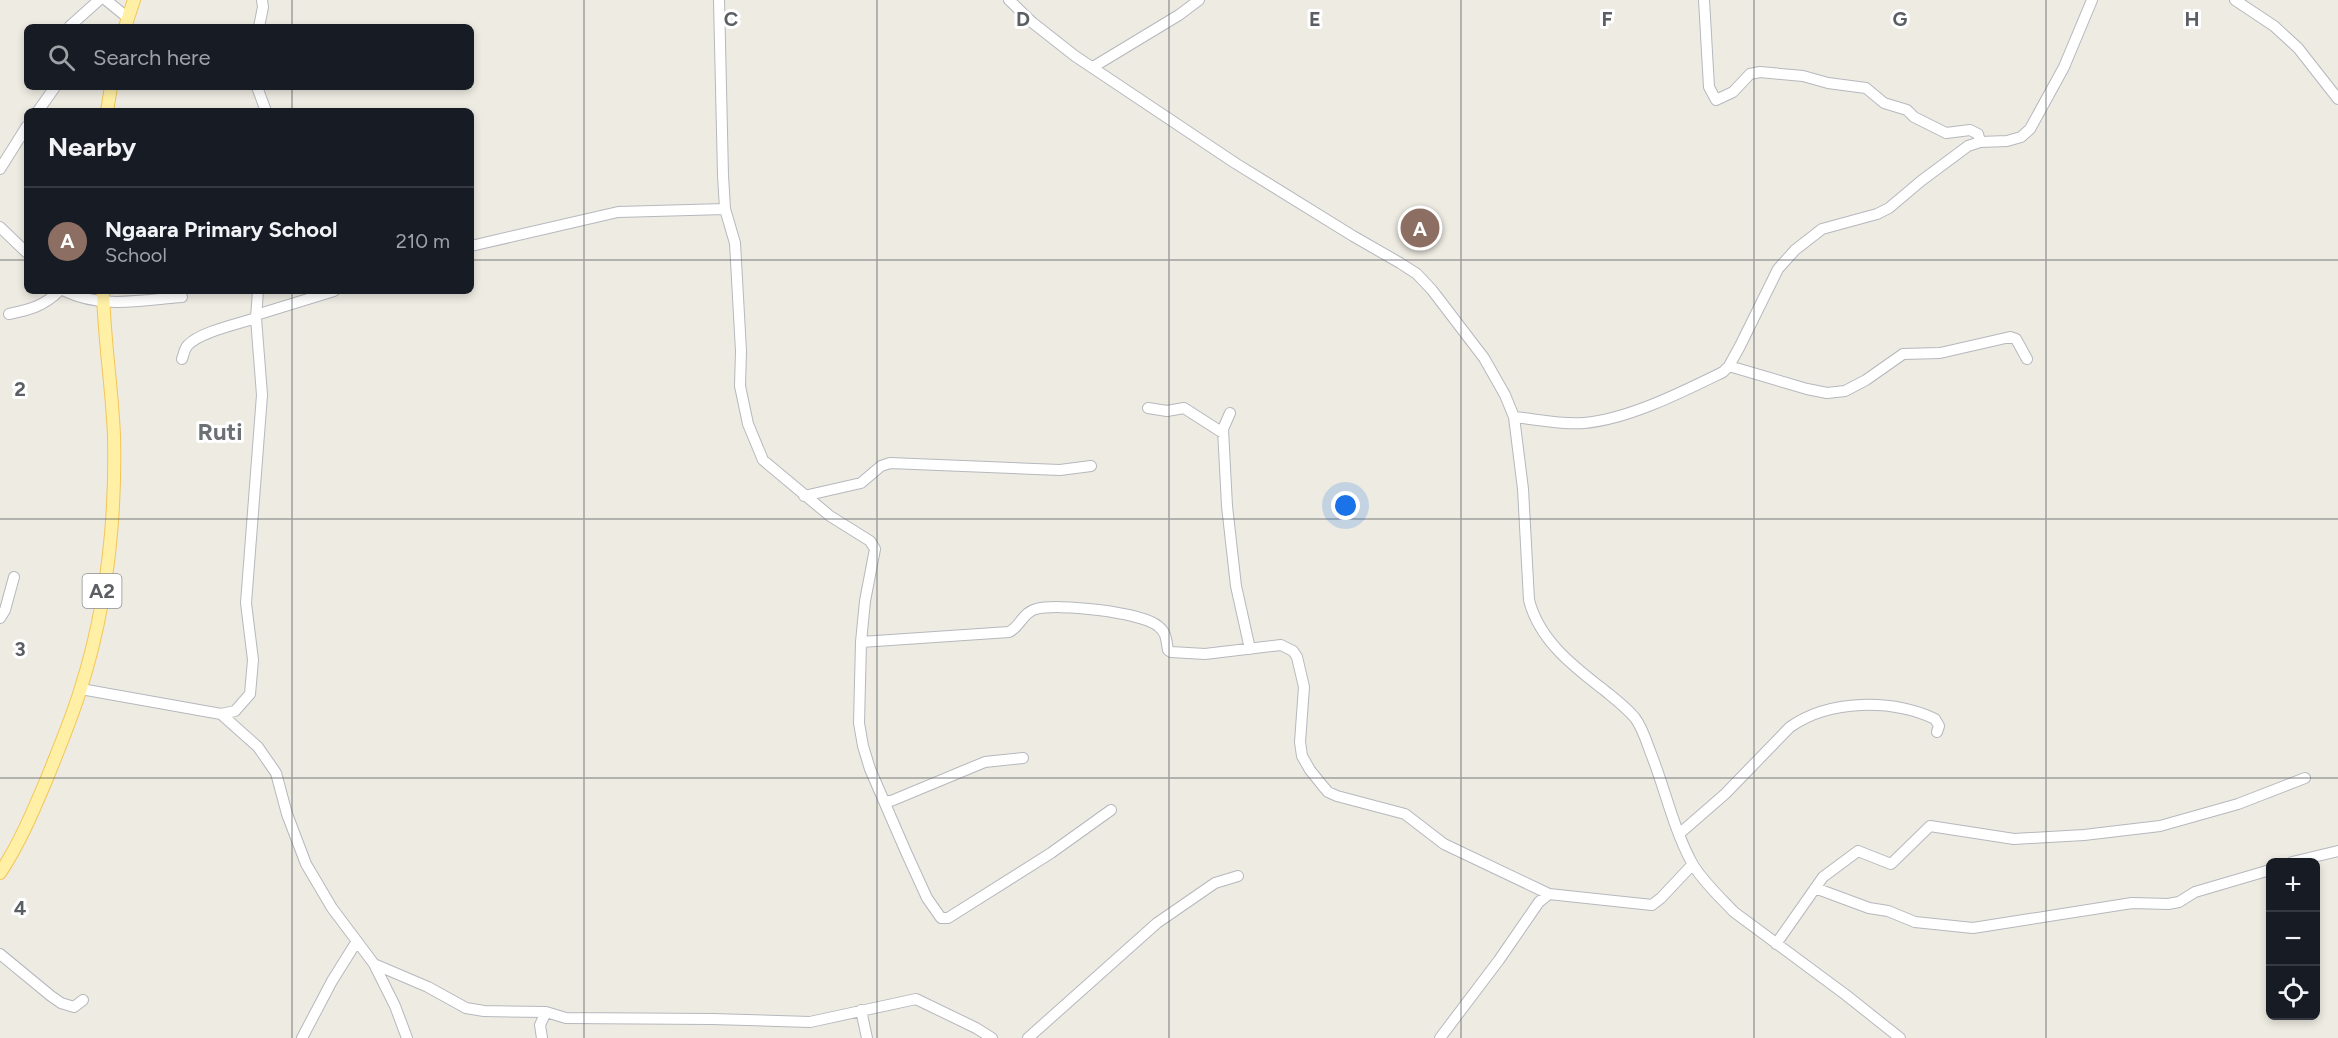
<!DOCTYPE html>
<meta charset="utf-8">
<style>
:root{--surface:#171b24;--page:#242831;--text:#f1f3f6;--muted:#9ea1a6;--line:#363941;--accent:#ea580c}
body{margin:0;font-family:Figtree,sans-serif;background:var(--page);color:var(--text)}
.controls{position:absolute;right:18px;bottom:18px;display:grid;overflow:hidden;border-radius:9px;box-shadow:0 3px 9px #0003}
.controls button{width:54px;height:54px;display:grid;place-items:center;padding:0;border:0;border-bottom:2px solid var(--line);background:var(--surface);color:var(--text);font:30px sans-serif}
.you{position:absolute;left:1346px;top:506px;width:21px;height:21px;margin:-15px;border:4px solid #fff;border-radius:50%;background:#1a73e8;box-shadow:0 0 0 9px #1a73e833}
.badge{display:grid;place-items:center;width:39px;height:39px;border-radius:50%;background:var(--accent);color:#fff;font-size:20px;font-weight:700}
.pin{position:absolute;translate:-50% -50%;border:3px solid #fff;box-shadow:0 2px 6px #0006}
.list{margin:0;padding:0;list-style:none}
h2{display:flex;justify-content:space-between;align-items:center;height:78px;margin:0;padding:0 24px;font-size:26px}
h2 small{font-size:20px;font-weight:400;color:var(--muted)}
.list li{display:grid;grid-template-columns:39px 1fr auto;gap:18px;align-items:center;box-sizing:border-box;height:108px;padding:0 24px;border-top:2px solid var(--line)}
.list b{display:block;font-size:22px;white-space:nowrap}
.list p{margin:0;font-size:20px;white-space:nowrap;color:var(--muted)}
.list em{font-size:20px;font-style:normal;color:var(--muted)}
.icon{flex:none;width:33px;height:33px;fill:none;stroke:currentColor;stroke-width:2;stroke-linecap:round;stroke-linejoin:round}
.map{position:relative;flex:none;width:2338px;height:1038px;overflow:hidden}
.search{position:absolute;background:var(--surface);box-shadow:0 3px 9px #0003;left:24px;top:24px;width:450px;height:66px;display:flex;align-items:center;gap:15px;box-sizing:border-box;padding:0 21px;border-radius:9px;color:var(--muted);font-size:22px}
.panel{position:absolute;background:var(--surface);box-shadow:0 3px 9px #0003;left:24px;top:108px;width:450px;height:186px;border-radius:9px}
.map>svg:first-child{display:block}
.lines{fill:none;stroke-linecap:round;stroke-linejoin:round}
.minor-casing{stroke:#b5b8bd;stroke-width:12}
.major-casing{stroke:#f2c657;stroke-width:14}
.minor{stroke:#fff;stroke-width:10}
.major{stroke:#fff0a6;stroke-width:12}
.grid{fill:none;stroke:#5b5f63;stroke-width:1.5;stroke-opacity:0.55}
.labels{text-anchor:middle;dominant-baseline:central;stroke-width:6;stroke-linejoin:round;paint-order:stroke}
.shield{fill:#fff;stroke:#8c8f92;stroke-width:1.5}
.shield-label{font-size:20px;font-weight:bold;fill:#5b5f63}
.quarter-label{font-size:24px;font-weight:bold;fill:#6c7175;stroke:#fff}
.grid-label{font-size:20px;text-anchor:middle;font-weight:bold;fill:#5b5f63;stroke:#fff;stroke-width:6;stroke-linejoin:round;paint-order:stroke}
</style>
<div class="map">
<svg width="2338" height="1038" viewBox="0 0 2338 1038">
<rect width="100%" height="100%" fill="#eeebe2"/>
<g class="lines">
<defs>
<path id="minor" d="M 106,0 L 128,18
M 719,0 L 723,175 L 725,209 L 735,243 L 741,351 L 740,386 L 748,424 L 763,460 L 830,516 L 870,541 L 875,549 L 865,601 L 861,642 L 859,723 L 863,746 L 870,769 L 906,852 L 927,898 L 941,918 L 948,918 L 1051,853 L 1111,810
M 1009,0 L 1033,23 L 1075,56 L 1235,163 L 1353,236 L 1400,263 L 1417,274 L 1432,290 L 1484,358 L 1505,395 L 1514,417 L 1523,489 L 1529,600 C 1539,640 1573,666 1604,690 C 1615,699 1626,707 1635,718 C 1642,727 1646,740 1650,751 C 1665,788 1673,828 1692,863 C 1702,881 1721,898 1734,912 L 1846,995 L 1900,1038
M 1704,0 L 1709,87 L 1716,100 L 1733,92 L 1750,74 L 1760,72 L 1803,76 L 1828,83 L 1866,88 L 1884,103 L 1907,110 L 1914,117 L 1946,133 L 1970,130 L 1978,134 L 1980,142
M 2235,0 L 2274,26 L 2298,48 L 2338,99
M 70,26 L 99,0
M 259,27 L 263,7 L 262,0
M 1093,67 L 1179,15 L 1199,0
M 257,87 L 266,111
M 38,111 L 55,87
M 0,169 L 27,126
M 0,227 L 27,253
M 471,246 L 618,212 L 725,209
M 65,291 C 102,309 142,300 182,297
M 9,314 C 29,310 44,306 59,291
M 256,315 L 334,291
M 182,359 C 184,354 184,349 188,345 C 200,332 238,324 256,318
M 1729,366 L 1807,389 L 1827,393 L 1845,391 L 1866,380 L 1903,354 L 1940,353 L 2010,337 L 2016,339 L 2027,359
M 1148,408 L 1167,411 L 1184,408 L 1223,433
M 1230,413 L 1223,429 L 1227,506 L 1236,586 L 1250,649
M 1514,417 C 1536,419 1561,425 1584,423 C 1629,419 1682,392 1723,372 L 1729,366 L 1740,346 L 1778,269 L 1795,250 L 1822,229 L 1877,214 L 1889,208 L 1921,181 L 1968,146 L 1980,142 L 2007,141 L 2021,137 L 2030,129 L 2064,67 L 2092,0
M 804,496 L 861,483 L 881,466 L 890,463 L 1060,470 L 1091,466
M 0,618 L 5,610 L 14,577
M 861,642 L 1009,632 C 1020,627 1023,612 1036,609 C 1057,603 1141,612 1158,626 C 1167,633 1166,640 1168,650 L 1171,652 L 1205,654 L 1281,645 L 1293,651 L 1297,657 L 1304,687 L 1300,742 L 1302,756 L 1310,770 L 1322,785 L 1328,792 L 1337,796 L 1405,814 L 1444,844 L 1549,894
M 81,689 L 221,714 L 258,747 L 276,773 L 287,814 L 306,864 L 332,908 L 374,964 L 395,1006 L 407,1038
M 221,714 L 235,711 L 250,694 L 253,660 L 246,603 L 262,395 L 256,318 L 258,291
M 885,801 L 891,801 L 985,762 L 1023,758
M 1679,834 L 1725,794 L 1790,727 C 1830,699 1892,699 1935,719 L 1939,726 L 1937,732
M 2292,862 L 2338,851
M 1815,888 L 1869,908 L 1888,911 L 1915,922 L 1973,928 L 2132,903 L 2168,904 L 2179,902 L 2195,892 L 2270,870
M 1776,944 L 1823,877 L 1858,851 L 1891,864 L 1930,826 L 2014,839 L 2084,835 L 2160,826 L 2238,804 L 2305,778
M 0,954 L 51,996 L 61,1003 L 74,1007 L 83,1000
M 374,964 L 428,987 L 466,1008 L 484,1011 L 546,1012 L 566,1018 L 712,1019 L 810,1022 L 916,999 L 976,1028 L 992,1038
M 861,1010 L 867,1038
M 302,1038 L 332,981 L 357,941
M 542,1038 L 540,1025 L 546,1012
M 1028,1038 L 1157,923 L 1215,883 L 1238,876
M 1440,1038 L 1499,960 L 1539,902 L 1549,894 L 1652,905 L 1661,898 L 1692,865"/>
<path id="major" d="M 125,27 L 134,0
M 107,111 L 111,87
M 0,873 C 20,843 34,809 48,776 C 59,748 71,720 80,691 C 106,610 116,520 114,436 C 112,387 104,339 103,291"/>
</defs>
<!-- minor casing -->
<use href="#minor" class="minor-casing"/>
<!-- major casing -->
<use href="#major" class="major-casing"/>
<!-- minor -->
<use href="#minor" class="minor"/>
<!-- major -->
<use href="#major" class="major"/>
</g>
<!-- grid -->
<path class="grid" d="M 292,0 L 292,27M 584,0 L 584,1038M 877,0 L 877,1038M 1169,0 L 1169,1038M 1461,0 L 1461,1038M 1754,0 L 1754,1038M 2046,0 L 2046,1038M 292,87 L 292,111M 0,260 L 27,260M 471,260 L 2338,260M 292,291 L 292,1038M 0,519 L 2338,519M 0,778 L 2338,778"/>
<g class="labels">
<!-- shield labels -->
<rect class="shield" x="82.5" y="574" width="39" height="34" rx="4.5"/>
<g class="shield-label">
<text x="102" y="591">A2</text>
</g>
<!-- quarter labels -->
<g class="quarter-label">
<text x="220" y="431">Ruti</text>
</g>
</g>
<g class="grid-label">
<text x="731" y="26">C</text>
<text x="1023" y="26">D</text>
<text x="1315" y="26">E</text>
<text x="1607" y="26">F</text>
<text x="1900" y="26">G</text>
<text x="2192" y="26">H</text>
<text x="20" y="396">2</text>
<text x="20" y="656">3</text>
<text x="20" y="915">4</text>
</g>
</svg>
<div class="controls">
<button>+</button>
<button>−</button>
<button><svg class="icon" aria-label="locate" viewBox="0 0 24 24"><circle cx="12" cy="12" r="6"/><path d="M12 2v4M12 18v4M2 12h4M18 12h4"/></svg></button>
</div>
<div class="you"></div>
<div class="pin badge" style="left:1420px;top:228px;background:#8d6e63">A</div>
<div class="search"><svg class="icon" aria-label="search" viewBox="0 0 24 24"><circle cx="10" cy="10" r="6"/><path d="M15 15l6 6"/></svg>Search here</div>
<section class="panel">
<h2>Nearby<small></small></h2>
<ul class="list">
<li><span class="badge" style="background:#8d6e63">A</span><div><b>Ngaara Primary School</b><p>School</p></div><em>210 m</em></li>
</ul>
</section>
</div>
